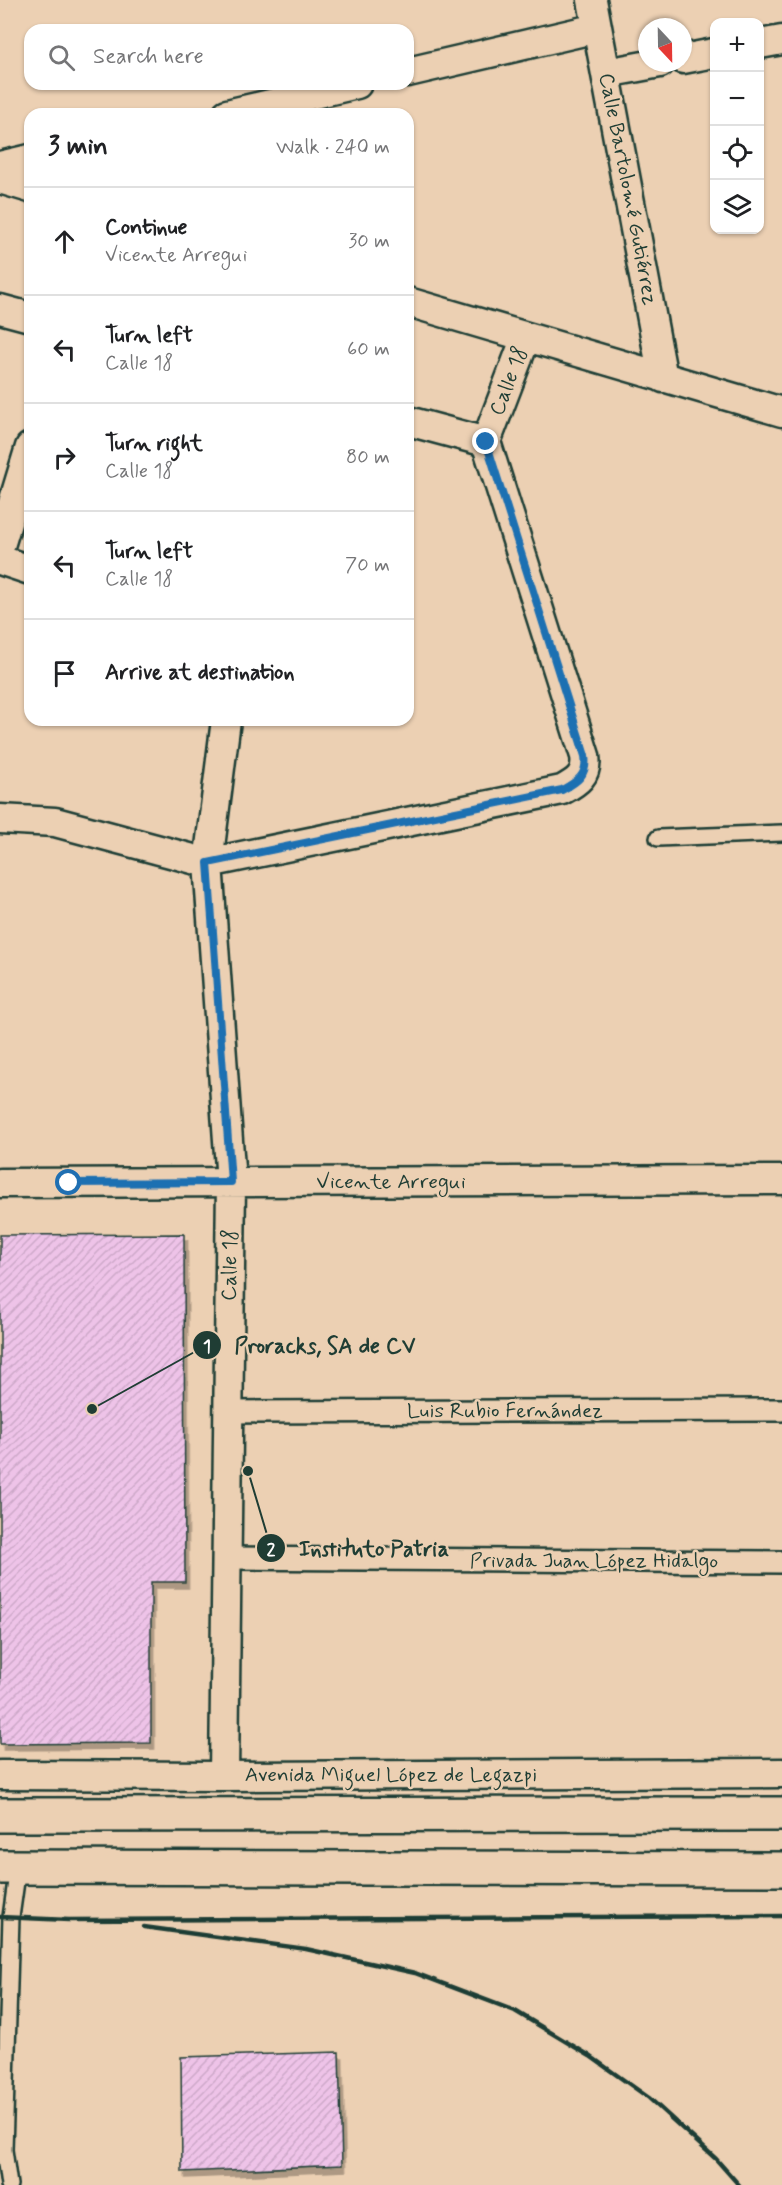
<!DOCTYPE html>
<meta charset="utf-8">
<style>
:root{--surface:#fff;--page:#f6f6f6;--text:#202124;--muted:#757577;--line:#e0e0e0}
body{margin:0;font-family:Mynerve,sans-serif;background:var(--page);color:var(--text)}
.controls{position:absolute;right:18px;top:18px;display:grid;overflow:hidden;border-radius:12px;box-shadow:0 2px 4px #0004}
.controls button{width:54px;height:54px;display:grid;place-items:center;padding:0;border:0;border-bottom:2px solid var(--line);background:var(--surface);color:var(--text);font:30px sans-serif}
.compass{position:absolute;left:638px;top:18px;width:54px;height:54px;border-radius:50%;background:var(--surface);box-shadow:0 2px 4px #0004;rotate:158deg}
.stop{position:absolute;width:18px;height:18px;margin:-14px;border:4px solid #1f6fb2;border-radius:50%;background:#fff}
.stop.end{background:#1f6fb2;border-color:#fff;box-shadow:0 2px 6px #0008}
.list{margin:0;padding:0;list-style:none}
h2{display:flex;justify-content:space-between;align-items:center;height:78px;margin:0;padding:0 24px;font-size:26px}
h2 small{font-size:20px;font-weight:400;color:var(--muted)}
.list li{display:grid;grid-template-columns:39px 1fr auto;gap:18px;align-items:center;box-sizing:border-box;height:108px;padding:0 24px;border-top:2px solid var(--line)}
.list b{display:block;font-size:22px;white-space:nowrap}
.list p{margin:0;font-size:20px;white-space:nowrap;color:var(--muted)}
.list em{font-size:20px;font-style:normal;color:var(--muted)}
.icon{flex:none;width:33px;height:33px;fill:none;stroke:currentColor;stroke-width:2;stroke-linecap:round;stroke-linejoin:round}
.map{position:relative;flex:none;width:782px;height:2185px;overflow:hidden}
.search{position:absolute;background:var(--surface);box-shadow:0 2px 4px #0004;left:24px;top:24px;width:390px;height:66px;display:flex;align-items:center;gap:15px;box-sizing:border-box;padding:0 21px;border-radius:18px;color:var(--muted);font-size:22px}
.panel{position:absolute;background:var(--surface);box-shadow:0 2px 4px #0004;left:24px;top:108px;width:390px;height:618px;border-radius:18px}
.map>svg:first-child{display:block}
.building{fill:url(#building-hatch);stroke:#1f3d34;stroke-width:1.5;filter:url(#shadow)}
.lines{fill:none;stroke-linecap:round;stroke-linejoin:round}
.service-casing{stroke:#1f3d34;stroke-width:20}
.pedestrian-casing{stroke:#1f3d34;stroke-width:26}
.minor-casing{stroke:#1f3d34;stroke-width:33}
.secondary-casing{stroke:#1f3d34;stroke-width:38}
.service{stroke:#ecd0b3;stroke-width:15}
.pedestrian{stroke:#ecd0b3;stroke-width:21}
.minor{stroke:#ecd0b3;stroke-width:28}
.secondary{stroke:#ecd0b3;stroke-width:33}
.rail{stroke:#1f3d34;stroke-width:4.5}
.route{stroke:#1f6fb2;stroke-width:8}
.labels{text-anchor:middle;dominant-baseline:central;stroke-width:5;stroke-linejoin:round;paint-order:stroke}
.street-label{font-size:21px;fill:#1f3d34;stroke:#ecd0b3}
.leader{fill:none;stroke:#1f3d34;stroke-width:2}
.callout-dot{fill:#1f3d34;stroke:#ecd0b3;stroke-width:2}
.mark-label{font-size:18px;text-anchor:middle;font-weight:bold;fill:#fff}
.callout-label{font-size:22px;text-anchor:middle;font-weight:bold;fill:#1f3d34;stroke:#ecd0b3;stroke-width:5;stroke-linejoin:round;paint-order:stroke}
</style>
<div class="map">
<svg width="782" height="2185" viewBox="0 0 782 2185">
<defs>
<pattern id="building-hatch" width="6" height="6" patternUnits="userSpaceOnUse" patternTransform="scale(1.5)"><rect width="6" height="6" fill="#eec3e8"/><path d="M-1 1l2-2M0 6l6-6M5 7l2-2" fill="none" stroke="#cca8c8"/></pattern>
<filter id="shadow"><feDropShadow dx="3.5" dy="6" stdDeviation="0" flood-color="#0004"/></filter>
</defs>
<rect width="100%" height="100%" fill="#ecd0b3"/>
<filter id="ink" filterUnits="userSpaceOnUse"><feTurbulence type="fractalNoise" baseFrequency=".0167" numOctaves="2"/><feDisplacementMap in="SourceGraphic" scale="12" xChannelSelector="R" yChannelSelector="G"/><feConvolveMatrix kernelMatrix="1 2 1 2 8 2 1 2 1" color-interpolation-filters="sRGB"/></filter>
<g filter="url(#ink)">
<!-- building -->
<path class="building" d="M 184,1234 L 185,1582 L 151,1582 L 151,1743 L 0,1744 L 0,1235 Z
M 339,2052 L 342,2165 L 182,2172 L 181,2057 Z"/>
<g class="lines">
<defs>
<path id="service" d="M 658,838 L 782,833
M 9,2185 L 4,2150 L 11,1917 L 18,1867"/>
<path id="pedestrian" d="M 228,1412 L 782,1410
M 227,1558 L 782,1562"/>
<path id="minor" d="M 592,0 L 663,378
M 760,44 L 782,40
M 683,59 L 714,53
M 408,72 L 597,28
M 606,73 L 660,63
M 227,114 L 357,84
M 0,166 L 30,159
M 0,179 L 30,188
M 408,302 L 782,412
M 0,309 L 30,317
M 408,421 L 486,442
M 0,546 L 30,447
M 0,560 L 30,570
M 0,819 L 55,822 L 208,863 L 562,790 C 577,782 588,775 585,756 L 486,442 L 526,337
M 0,1183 L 782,1180
M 0,1775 L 224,1776 L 782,1773
M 224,1776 L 231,1182 L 208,863 L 226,720"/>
<path id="secondary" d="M 0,1815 L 782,1814
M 0,1867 L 782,1869"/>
</defs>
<!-- service casing -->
<use href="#service" class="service-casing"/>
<!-- pedestrian casing -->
<use href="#pedestrian" class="pedestrian-casing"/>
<!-- minor casing -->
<use href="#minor" class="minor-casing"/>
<!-- secondary casing -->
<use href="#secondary" class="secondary-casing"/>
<!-- service -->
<use href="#service" class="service"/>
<!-- pedestrian -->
<use href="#pedestrian" class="pedestrian"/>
<!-- minor -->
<use href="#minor" class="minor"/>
<!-- secondary -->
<use href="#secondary" class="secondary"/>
<!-- rail -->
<path class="rail" d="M 0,1917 L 69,1920 L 782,1916
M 144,1927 L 306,1949 L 415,1973 L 515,2011 L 590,2056 L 649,2098 L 716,2159 L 739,2185"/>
</g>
</g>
<g class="lines" filter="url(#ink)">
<!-- route -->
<path class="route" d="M 69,1183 L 231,1182 L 208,863 L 562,790 C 577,782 588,775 585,756 L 486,442"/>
</g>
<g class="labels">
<!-- street labels -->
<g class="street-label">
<text transform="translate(628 189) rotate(79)">Calle Bartolomé Gutiérrez</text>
<text transform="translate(509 381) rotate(-69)">Calle 18</text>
<text x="391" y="1182">Vicente Arregui</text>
<text transform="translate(230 1265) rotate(-89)">Calle 18</text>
<text x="505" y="1411">Luis Rubio Fernández</text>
<text x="594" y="1561">Privada Juan López Hidalgo</text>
<text x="391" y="1775">Avenida Miguel López de Legazpi</text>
</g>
</g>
<!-- callouts -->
<path class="leader" d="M92 1409L207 1345M248 1471L271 1548"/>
<g class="callout-dot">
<circle cx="92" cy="1409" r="6"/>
<circle cx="248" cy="1471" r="6"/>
<circle cx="207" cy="1345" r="15"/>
<circle cx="271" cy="1548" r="15"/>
</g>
<g class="mark-label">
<text x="207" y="1352">1</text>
<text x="271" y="1555">2</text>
</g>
<g class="callout-label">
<text x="325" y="1353">Proracks, SA de CV</text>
<text x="374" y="1556">Instituto Patria</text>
</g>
</svg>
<div class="controls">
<button>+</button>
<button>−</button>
<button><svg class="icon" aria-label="locate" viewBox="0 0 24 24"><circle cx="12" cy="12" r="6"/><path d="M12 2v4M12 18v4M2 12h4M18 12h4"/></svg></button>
<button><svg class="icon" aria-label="layers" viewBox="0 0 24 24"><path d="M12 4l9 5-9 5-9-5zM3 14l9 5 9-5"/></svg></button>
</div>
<svg class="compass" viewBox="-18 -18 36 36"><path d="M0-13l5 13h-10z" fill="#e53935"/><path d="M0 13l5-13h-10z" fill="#757577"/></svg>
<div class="stop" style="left:69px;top:1183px"></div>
<div class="stop end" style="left:486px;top:442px"></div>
<div class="search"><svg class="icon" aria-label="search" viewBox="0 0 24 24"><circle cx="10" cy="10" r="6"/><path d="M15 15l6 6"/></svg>Search here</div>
<section class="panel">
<h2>3 min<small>Walk · 240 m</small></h2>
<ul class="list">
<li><svg class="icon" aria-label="ahead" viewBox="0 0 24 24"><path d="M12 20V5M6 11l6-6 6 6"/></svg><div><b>Continue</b><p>Vicente Arregui</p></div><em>30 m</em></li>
<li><svg class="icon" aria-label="left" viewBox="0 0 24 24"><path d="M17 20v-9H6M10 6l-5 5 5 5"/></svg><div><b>Turn left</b><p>Calle 18</p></div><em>60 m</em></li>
<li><svg class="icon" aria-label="right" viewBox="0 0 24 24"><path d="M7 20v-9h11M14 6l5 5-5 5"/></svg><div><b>Turn right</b><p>Calle 18</p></div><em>80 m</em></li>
<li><svg class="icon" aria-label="left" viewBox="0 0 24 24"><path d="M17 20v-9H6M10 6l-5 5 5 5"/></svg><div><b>Turn left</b><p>Calle 18</p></div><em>70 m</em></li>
<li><svg class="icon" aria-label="arrive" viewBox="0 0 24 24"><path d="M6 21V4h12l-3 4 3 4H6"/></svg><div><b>Arrive at destination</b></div></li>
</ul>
</section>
</div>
